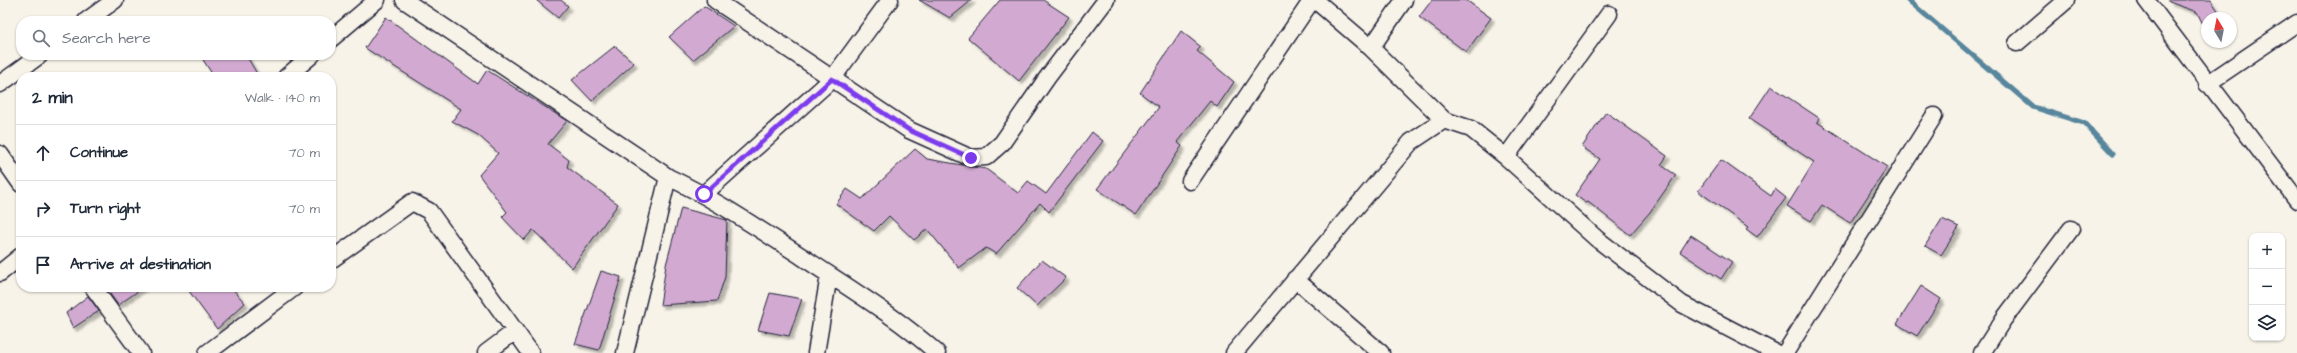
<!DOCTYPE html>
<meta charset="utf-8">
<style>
:root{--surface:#fff;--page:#f2f2f3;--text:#1f2937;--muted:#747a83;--line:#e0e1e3}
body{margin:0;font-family:"Architects Daughter",sans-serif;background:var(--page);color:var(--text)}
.controls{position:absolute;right:12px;bottom:12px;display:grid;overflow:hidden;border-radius:8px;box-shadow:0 1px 3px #0004}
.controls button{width:36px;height:36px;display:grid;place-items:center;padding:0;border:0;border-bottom:1px solid var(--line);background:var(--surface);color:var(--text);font:20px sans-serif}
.compass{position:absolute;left:2201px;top:12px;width:36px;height:36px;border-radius:50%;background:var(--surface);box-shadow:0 1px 3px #0004;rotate:350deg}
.stop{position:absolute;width:12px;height:12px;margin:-9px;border:3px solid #7c3aed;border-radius:50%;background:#fff}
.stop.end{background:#7c3aed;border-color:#fff;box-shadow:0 1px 4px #0008}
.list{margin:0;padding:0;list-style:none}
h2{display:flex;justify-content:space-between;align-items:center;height:52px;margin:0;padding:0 16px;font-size:17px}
h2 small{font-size:13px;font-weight:400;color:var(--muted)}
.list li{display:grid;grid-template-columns:26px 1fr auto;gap:12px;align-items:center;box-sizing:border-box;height:56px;padding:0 16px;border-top:1px solid var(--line)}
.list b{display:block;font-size:15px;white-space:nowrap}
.list em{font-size:13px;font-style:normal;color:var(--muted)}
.icon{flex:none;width:22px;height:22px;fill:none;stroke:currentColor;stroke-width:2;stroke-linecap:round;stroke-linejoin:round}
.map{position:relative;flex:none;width:2297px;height:353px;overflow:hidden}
.search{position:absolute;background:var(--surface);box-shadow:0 1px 3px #0004;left:16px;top:16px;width:320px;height:44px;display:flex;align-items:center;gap:10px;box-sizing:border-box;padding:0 14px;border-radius:16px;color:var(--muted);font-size:15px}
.panel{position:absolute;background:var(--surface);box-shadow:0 1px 3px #0004;left:16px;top:72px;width:320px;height:220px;border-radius:16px}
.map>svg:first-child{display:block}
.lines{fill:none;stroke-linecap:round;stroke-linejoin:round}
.stream{stroke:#59869d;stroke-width:5}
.building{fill:#d2aad1;stroke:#22223b;filter:url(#shadow)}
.street-casing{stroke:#22223b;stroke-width:19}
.street{stroke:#f7f3e8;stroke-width:16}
.route{stroke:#7c3aed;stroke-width:5}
</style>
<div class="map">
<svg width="2297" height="353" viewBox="0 0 2297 353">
<defs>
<filter id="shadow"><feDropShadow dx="3.5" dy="3.5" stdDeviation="1" flood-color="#0004"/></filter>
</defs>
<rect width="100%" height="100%" fill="#f7f3e8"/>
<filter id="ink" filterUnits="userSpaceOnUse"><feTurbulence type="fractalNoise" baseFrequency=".025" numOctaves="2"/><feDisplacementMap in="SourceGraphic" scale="8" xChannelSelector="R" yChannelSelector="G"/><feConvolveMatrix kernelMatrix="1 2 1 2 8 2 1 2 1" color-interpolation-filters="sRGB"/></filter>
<g filter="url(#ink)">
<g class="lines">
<!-- stream -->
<path class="stream" d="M 1908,0 L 2033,107 L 2084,123 L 2113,154"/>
</g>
<!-- building -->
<path class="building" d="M 536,0 L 561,0 L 568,6 L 558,18 Z
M 919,0 L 972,0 L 950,18 Z
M 1000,0 L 1043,0 L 1069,17 L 1019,81 L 968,38 Z
M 1432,0 L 1466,0 L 1491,18 L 1466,52 L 1419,17 Z
M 2169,0 L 2211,0 L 2223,18 L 2207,18 L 2207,33 L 2197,12 L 2169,2 Z
M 704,6 L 734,26 L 693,60 L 669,37 Z
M 386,17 L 478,84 L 487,70 L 567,121 L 548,144 L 569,160 L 567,167 L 618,204 L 572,268 L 533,230 L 524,240 L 502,217 L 507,212 L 479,175 L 498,153 L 478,135 L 452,121 L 461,109 L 365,48 Z
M 1181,31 L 1201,47 L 1197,51 L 1234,82 L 1217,107 L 1210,101 L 1177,142 L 1182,146 L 1136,215 L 1097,189 L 1159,107 L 1140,93 Z
M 615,46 L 634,63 L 592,101 L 572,80 Z
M 200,55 L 246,55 L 259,77 L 214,77 Z
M 1771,86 L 1819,118 L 1817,122 L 1887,167 L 1850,223 L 1822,205 L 1811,221 L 1787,206 L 1814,162 L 1749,119 Z
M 1606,112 L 1667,156 L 1661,165 L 1676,175 L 1650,212 L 1630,235 L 1588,202 L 1586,203 L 1575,195 L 1600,159 L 1582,147 Z
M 1092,132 L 1103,141 L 1049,212 L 1040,203 L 996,254 L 986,248 L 959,268 L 927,229 L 914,240 L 889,216 L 874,231 L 836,204 L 847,189 L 862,199 L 915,149 L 927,159 L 986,169 L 1018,193 L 1028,181 L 1046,194 Z
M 1721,160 L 1771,196 L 1775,189 L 1786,198 L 1757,237 L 1746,229 L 1748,227 L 1698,191 Z
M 681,208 L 727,220 L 725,277 L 717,301 L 660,305 L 666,265 Z
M 1942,219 L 1959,227 L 1941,255 L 1925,246 Z
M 1691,235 L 1732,262 L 1721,279 L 1680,252 Z
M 1042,260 L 1066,278 L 1037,306 L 1017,288 Z
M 601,271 L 621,277 L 599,350 L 575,344 Z
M 1921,286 L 1941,299 L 1917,336 L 1897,324 Z
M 105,287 L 144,287 L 118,305 Z
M 186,287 L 231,287 L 245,303 L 217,329 Z
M 770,293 L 802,299 L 789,336 L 758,330 Z
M 88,296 L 99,311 L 73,328 L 66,313 Z"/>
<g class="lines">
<defs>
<path id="street" d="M 404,0 L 668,177 C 715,199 757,228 801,256 C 847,287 896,316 937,353
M 715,0 L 909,130 L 971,158 L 986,157 L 1002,143 L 1047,78 L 1106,0
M 1315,0 L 1371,48 L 1444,120 L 1471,129 L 1506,157 L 1597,239 L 1682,304 L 1776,353
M 2146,0 L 2297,200
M 86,21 L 115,0
M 331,39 L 377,0
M 2017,43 L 2067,0
M 1371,48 L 1404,0
M 286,77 L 312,55
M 0,84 L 40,55
M 2207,84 L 2297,23
M 0,154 L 21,184
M 1506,157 L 1609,14
M 1190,181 L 1312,0
M 704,194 L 832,79 L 890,0
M 331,260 L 412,202 L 429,211 L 531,353
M 0,273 L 21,256
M 1295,279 L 1381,353
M 93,287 L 141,353
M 207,353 L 295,287
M 486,353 L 514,332
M 625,353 L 668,177
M 816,353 L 829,275
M 1234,353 L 1411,142 L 1444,120
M 1785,353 L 1934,116
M 1982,353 L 2003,320 L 2071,229"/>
</defs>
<!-- street casing -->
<use href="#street" class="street-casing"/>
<!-- street -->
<use href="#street" class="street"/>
</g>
</g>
<g class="lines" filter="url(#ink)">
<!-- route -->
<path class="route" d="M 704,194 L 832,79 L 909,130 L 971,158"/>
</g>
</svg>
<div class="controls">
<button>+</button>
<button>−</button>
<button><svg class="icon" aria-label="layers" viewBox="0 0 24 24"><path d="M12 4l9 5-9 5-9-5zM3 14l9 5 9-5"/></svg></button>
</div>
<svg class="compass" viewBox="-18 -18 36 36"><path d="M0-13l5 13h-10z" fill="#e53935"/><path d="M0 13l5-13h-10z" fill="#747a83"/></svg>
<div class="stop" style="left:704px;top:194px"></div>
<div class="stop end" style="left:971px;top:158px"></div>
<div class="search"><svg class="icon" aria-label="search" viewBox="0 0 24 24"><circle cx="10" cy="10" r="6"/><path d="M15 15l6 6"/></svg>Search here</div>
<section class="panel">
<h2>2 min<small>Walk · 140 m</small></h2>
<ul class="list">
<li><svg class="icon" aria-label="ahead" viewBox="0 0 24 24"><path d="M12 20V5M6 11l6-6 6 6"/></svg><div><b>Continue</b></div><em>70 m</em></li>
<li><svg class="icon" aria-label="right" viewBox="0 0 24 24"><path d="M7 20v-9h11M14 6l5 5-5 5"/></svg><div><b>Turn right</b></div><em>70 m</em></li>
<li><svg class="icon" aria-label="arrive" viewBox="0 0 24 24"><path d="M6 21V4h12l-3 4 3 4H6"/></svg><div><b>Arrive at destination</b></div></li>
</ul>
</section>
</div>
